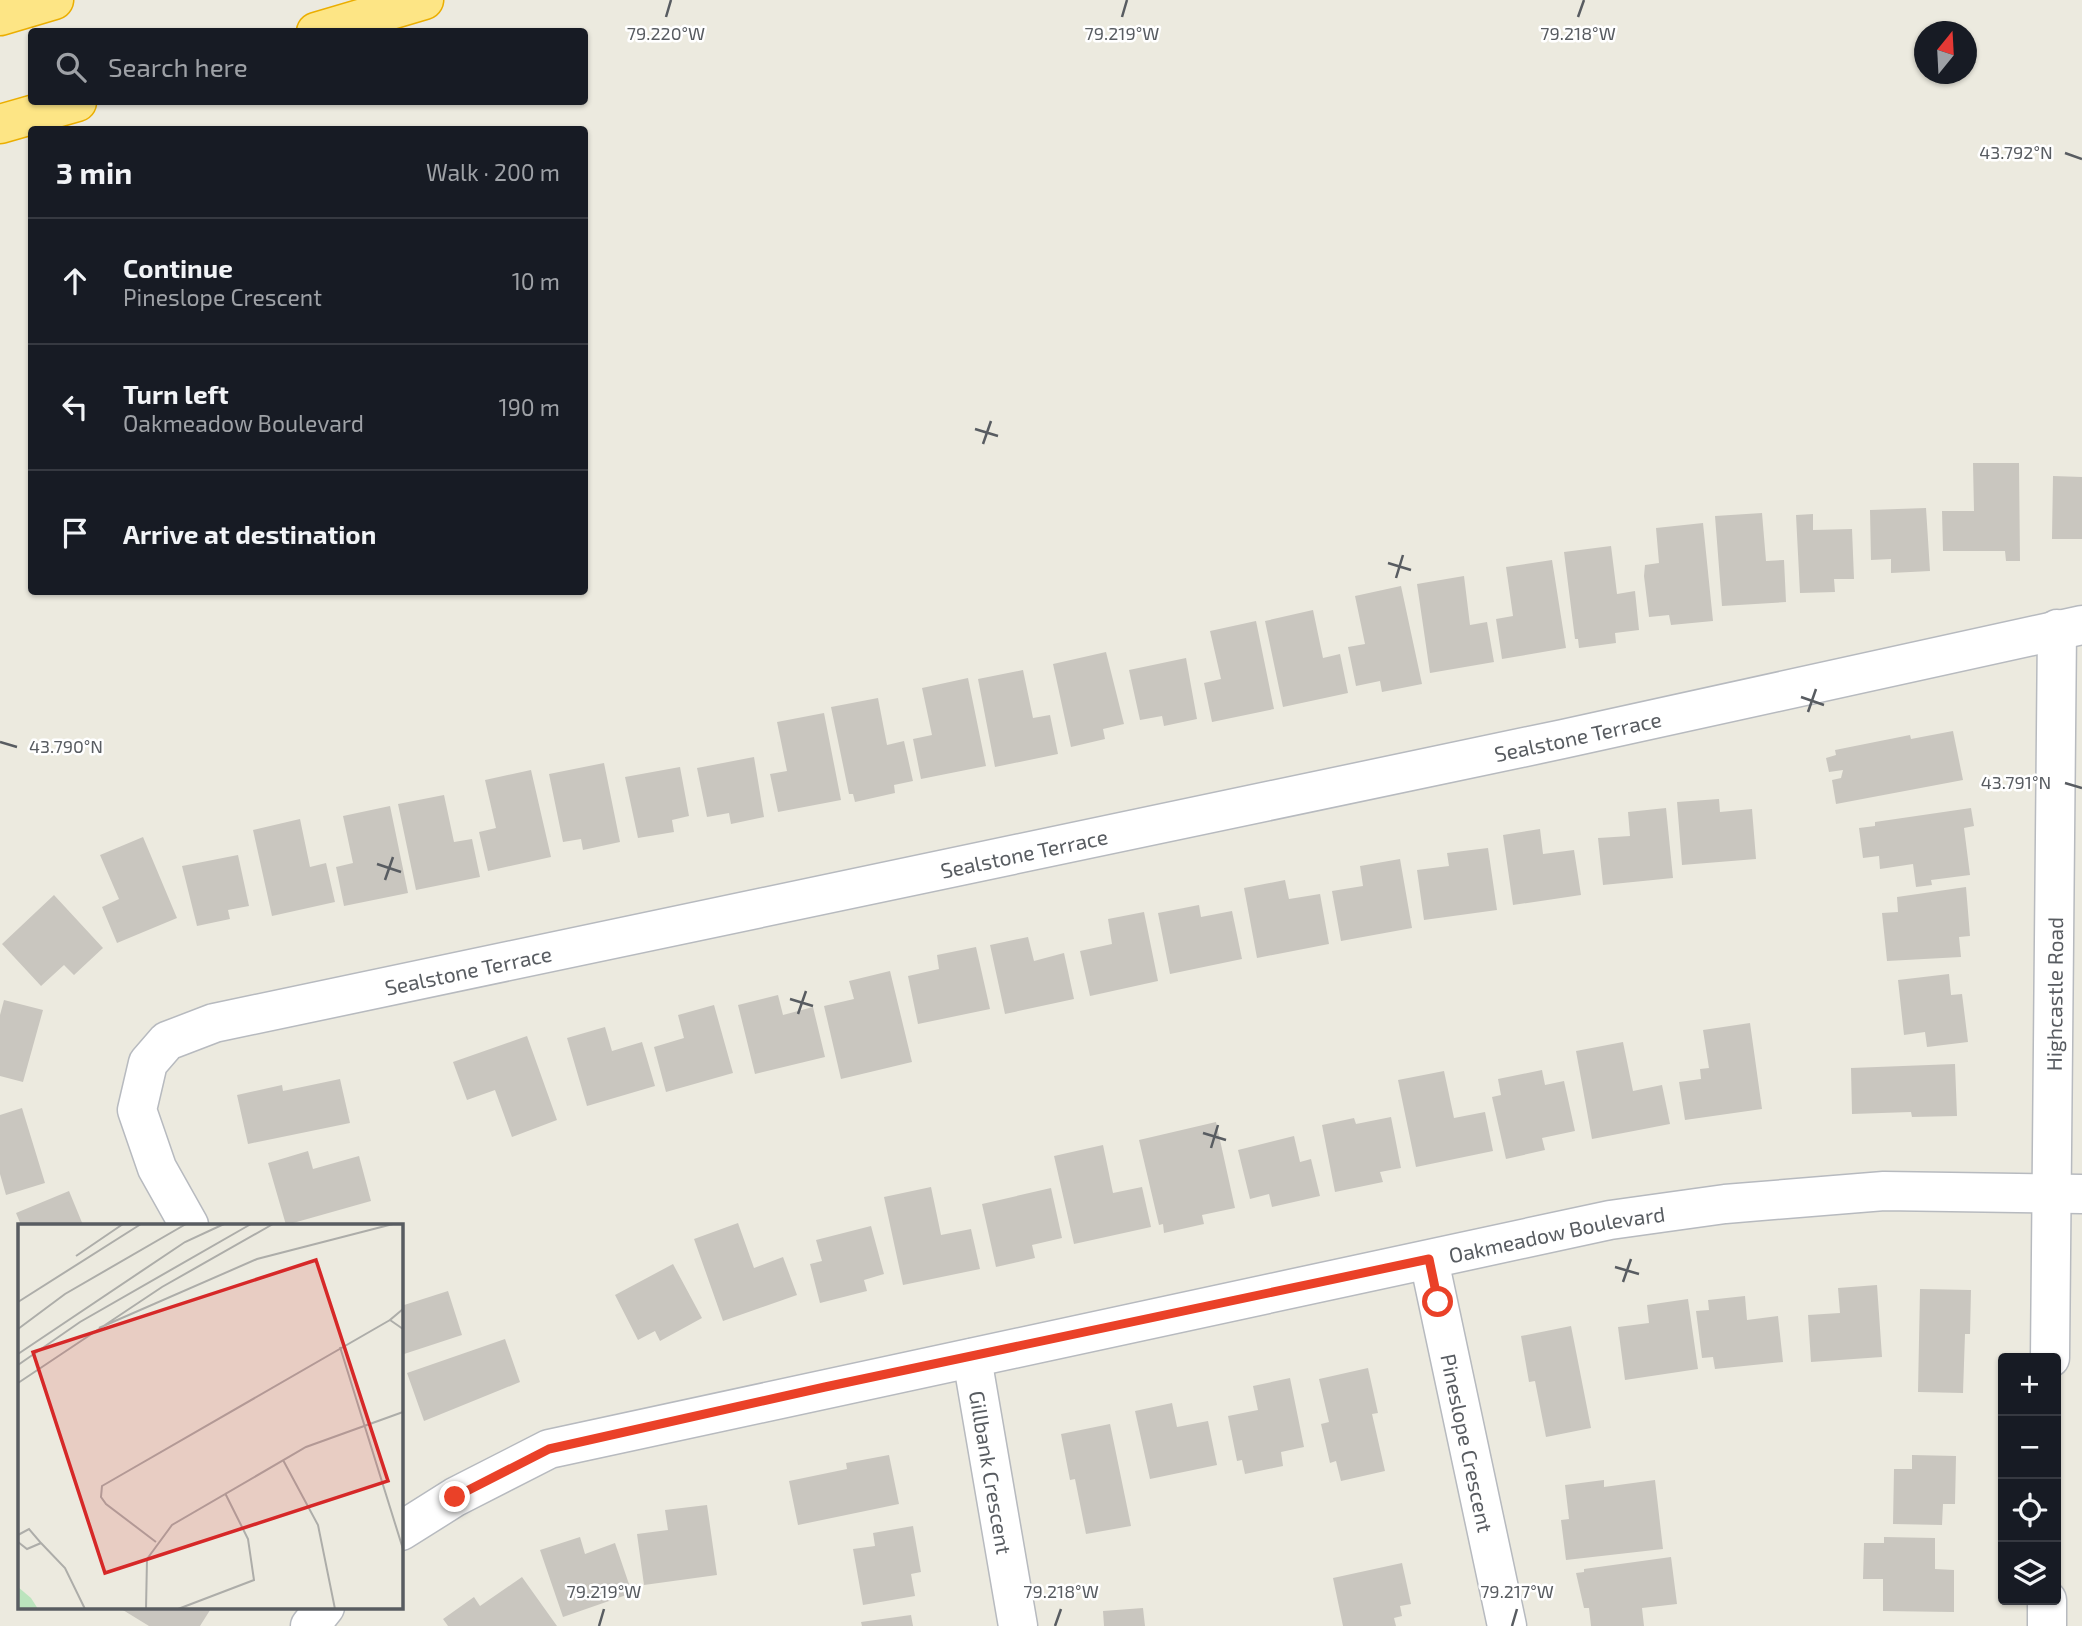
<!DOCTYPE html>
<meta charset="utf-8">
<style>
:root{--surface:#171b24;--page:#20242c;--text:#f1f3f6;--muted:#9ea1a6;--line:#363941}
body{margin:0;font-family:"Exo 2",sans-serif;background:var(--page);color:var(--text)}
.controls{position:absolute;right:21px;bottom:21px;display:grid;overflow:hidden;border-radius:7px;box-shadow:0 2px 5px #0004}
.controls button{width:63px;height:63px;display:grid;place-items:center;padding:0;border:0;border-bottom:2px solid var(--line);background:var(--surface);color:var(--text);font:35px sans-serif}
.compass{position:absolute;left:1914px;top:21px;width:63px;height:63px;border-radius:50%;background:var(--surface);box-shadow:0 2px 5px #0004;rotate:18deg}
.stop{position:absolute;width:21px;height:21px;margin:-16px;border:5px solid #ea4128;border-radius:50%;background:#fff}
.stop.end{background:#ea4128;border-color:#fff;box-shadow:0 2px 7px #0008}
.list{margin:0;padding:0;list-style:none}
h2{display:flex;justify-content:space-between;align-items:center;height:91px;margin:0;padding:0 28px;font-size:30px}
h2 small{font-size:23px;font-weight:400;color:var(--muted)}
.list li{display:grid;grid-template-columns:46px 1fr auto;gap:21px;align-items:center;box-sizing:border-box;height:126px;padding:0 28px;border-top:2px solid var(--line)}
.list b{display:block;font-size:26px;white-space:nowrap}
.list p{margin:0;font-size:23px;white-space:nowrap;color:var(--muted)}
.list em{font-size:23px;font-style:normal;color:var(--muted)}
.icon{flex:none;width:38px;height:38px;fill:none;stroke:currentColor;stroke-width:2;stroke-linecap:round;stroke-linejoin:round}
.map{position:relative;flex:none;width:2082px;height:1626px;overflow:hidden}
.search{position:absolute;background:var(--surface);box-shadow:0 2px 5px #0004;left:28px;top:28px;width:560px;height:77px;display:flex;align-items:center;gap:18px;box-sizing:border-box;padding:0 24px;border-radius:7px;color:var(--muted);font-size:26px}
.panel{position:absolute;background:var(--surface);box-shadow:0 2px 5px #0004;left:28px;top:126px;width:560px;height:469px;border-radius:7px}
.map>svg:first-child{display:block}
.building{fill:#c9c6bf}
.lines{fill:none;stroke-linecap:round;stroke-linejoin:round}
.minor-casing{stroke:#b7babf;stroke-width:41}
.highway-casing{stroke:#ebae00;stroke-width:41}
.minor{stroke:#fff;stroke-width:38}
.highway{stroke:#fde585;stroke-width:38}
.route{stroke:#ea4128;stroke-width:9}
.ticks{fill:none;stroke:#585c61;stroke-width:2.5}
.labels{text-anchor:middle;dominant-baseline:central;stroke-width:5;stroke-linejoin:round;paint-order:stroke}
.street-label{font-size:21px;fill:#585c61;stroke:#fff}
.inset-road{fill:none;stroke:#adada9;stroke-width:2}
.view{fill:#d62828;fill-opacity:0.15;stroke:#d62828;stroke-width:3.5}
.inset-edge{fill:none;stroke:#585c61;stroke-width:3.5}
.ticks-label{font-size:18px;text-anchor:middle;fill:#585c61;stroke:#fff;stroke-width:5;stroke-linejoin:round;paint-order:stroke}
</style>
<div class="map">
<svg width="2082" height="1626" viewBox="0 0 2082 1626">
<rect width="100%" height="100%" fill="#eceadf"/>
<!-- building -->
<path class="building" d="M 1973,463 L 2019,463 L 2020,561 L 2006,561 L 2005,551 L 1943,551 L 1942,511 L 1974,511 Z
M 2053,476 L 2082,477 L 2082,539 L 2052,539 Z
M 1926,508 L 1930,571 L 1891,573 L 1891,559 L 1871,560 L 1870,510 Z
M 1762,513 L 1766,561 L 1784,560 L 1786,602 L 1722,606 L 1715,516 Z
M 1813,514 L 1813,530 L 1852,529 L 1854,579 L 1834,579 L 1835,592 L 1800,593 L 1796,515 Z
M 1703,523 L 1713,621 L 1671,625 L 1669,615 L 1649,617 L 1644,576 L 1645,565 L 1659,563 L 1656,528 Z
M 1611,546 L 1617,594 L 1635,591 L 1639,630 L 1615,633 L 1616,643 L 1579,648 L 1578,639 L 1575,639 L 1564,552 Z
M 1552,560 L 1566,648 L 1502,659 L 1496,619 L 1513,616 L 1506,567 Z
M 1464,576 L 1470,625 L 1487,622 L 1494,662 L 1430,673 L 1417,584 Z
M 1401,586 L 1422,684 L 1382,692 L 1380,681 L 1356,686 L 1348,647 L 1365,644 L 1355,596 Z
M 1313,610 L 1323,658 L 1340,654 L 1348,693 L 1283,707 L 1265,621 Z
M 1256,621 L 1274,709 L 1212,722 L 1204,683 L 1221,679 L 1210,631 Z
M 1106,652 L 1124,724 L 1103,729 L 1105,739 L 1071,747 L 1053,664 Z
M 1186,658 L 1197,719 L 1164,726 L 1162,716 L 1140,720 L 1129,670 Z
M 1023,670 L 1033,718 L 1050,715 L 1058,754 L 995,767 L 978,679 Z
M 968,678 L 986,766 L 921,779 L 913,739 L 932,735 L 922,688 Z
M 878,698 L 887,745 L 904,741 L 913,781 L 894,785 L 895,793 L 855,802 L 853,794 L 849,794 L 831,707 Z
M 824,713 L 841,800 L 778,812 L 770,774 L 787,771 L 777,722 Z
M 1953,731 L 1963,780 L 1836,804 L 1832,780 L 1841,778 L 1843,770 L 1829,772 L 1826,758 L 1836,755 L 1835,750 L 1910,735 L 1911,739 Z
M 754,757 L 764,817 L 731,824 L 729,813 L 707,817 L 697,768 Z
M 604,763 L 620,842 L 583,850 L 581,839 L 563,842 L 549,774 Z
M 680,767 L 689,816 L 672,820 L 674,832 L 638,838 L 625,777 Z
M 531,770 L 551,857 L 488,871 L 479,832 L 496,828 L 485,780 Z
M 444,795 L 454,842 L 472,839 L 480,877 L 416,890 L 398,804 Z
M 1719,799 L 1720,812 L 1752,809 L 1756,859 L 1682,865 L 1677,802 Z
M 390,806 L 408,893 L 344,906 L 336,867 L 353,863 L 343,816 Z
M 1666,808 L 1673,878 L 1603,885 L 1598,838 L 1630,836 L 1628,812 Z
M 1971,808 L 1974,826 L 1964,828 L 1970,875 L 1931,880 L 1932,885 L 1916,887 L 1913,864 L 1880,869 L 1879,856 L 1863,858 L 1859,828 L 1875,826 L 1875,822 Z
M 300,819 L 310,867 L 326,863 L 335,902 L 272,916 L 253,830 Z
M 1540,829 L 1543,854 L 1574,850 L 1581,895 L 1513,905 L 1503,835 Z
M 143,837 L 177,918 L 117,943 L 102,907 L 119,899 L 100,855 Z
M 1488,848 L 1497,910 L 1424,920 L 1417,870 L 1449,866 L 1447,853 Z
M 238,855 L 249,906 L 228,910 L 230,919 L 197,926 L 182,866 Z
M 1400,859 L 1412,928 L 1341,941 L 1332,891 L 1363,886 L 1360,866 Z
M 1285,880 L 1289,899 L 1320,894 L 1329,944 L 1257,958 L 1244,888 Z
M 1966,887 L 1970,936 L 1959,937 L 1961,957 L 1887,961 L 1882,913 L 1898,912 L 1897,897 Z
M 54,895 L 103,948 L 74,975 L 64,965 L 41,986 L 2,944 Z
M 1199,905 L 1201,917 L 1232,911 L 1242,959 L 1170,974 L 1158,913 Z
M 1144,912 L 1158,981 L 1090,996 L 1080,951 L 1112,944 L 1108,919 Z
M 1028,937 L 1034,961 L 1064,953 L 1074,999 L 1005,1014 L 990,945 Z
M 976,947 L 990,1009 L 918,1024 L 908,976 L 939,969 L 937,955 Z
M 890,971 L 912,1062 L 841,1079 L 824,1006 L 854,999 L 849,981 Z
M 1949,974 L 1951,995 L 1962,994 L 1968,1042 L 1927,1047 L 1925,1032 L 1904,1035 L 1898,980 Z
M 778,995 L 783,1015 L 813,1007 L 825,1057 L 755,1074 L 738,1005 Z
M 4,1000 L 43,1010 L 23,1082 L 0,1076 L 0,1015 Z
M 714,1005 L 733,1073 L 666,1092 L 654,1047 L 684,1038 L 678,1015 Z
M 1750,1023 L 1762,1109 L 1685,1120 L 1679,1082 L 1701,1079 L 1700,1069 L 1709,1068 L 1703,1030 Z
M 605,1027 L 612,1051 L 642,1042 L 655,1086 L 587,1106 L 567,1038 Z
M 527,1036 L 557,1120 L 512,1137 L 495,1090 L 467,1100 L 453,1062 Z
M 1623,1042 L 1633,1091 L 1662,1085 L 1670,1124 L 1592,1139 L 1576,1051 Z
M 1955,1064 L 1957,1116 L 1912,1117 L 1911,1112 L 1852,1114 L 1851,1068 Z
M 1542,1070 L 1545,1085 L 1564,1081 L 1575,1131 L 1542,1138 L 1545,1150 L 1506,1159 L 1492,1097 L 1501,1095 L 1498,1079 Z
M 1444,1071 L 1454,1118 L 1485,1112 L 1493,1151 L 1416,1167 L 1398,1080 Z
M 340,1079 L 350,1123 L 248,1144 L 237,1095 L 282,1085 L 283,1091 Z
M 22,1108 L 45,1183 L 6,1195 L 0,1174 L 0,1115 Z
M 1391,1117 L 1401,1168 L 1380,1172 L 1383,1182 L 1335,1192 L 1322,1125 L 1354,1118 L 1356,1124 Z
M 1216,1122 L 1235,1208 L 1202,1215 L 1204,1224 L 1164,1233 L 1163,1224 L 1159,1225 L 1139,1140 Z
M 1294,1136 L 1300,1162 L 1311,1159 L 1320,1196 L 1272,1207 L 1269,1194 L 1250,1199 L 1238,1150 Z
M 1103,1145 L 1113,1193 L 1142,1187 L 1151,1227 L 1074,1244 L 1054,1156 Z
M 308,1151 L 313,1169 L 359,1156 L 371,1201 L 286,1225 L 268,1163 Z
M 931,1187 L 941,1235 L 971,1229 L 980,1269 L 903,1285 L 884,1197 Z
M 1051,1188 L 1062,1238 L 1032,1245 L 1035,1258 L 996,1267 L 982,1204 Z
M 69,1191 L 83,1225 L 21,1225 L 16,1213 Z
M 738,1223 L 754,1268 L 783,1257 L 797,1295 L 723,1321 L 694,1239 Z
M 871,1226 L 884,1274 L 864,1280 L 867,1291 L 820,1303 L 810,1264 L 822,1261 L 816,1240 Z
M 673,1264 L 702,1318 L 660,1341 L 655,1331 L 638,1340 L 615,1295 Z
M 1877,1285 L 1882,1357 L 1811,1362 L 1808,1315 L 1840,1313 L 1838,1288 Z
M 1920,1289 L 1971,1290 L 1970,1334 L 1965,1334 L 1963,1393 L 1918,1392 Z
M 448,1291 L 462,1335 L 401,1355 L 401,1306 Z
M 1745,1296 L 1747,1320 L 1778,1316 L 1783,1362 L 1715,1369 L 1713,1357 L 1702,1358 L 1696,1311 L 1709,1310 L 1708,1300 Z
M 1688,1299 L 1698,1369 L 1625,1380 L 1618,1327 L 1649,1323 L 1647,1305 Z
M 1571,1326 L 1591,1428 L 1546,1437 L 1535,1381 L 1529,1382 L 1521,1336 Z
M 505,1339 L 520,1382 L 424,1421 L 407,1373 Z
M 1368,1368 L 1378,1413 L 1372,1414 L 1385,1471 L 1341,1481 L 1336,1461 L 1330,1463 L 1321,1424 L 1329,1422 L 1319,1379 Z
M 1290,1378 L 1304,1447 L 1281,1452 L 1283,1466 L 1245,1474 L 1242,1460 L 1237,1461 L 1228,1416 L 1258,1410 L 1253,1386 Z
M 1172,1403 L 1177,1427 L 1208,1421 L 1217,1465 L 1150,1479 L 1135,1411 Z
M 1110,1424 L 1131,1526 L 1086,1534 L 1075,1479 L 1070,1480 L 1061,1434 Z
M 889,1455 L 899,1504 L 798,1525 L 789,1481 L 847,1469 L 846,1463 Z
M 1912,1455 L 1956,1456 L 1955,1504 L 1943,1504 L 1942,1525 L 1893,1524 L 1894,1469 L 1912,1469 Z
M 1604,1480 L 1604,1487 L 1655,1480 L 1663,1549 L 1566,1560 L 1561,1520 L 1569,1519 L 1565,1485 Z
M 707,1505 L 717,1575 L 644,1585 L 637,1534 L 668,1530 L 665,1510 Z
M 913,1526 L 921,1572 L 911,1574 L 915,1596 L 863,1605 L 853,1549 L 875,1546 L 873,1533 Z
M 580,1537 L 585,1554 L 615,1543 L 632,1593 L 563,1617 L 540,1550 Z
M 1884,1537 L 1935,1538 L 1935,1569 L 1954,1570 L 1954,1612 L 1883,1611 L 1883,1579 L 1863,1579 L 1864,1543 L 1884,1543 Z
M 1671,1557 L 1677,1604 L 1642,1608 L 1644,1626 L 1591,1626 L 1589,1608 L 1584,1608 L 1576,1573 L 1584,1572 L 1584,1569 Z
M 1402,1563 L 1411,1604 L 1400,1606 L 1402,1616 L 1394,1618 L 1396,1626 L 1343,1626 L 1333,1578 Z
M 522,1577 L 557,1626 L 448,1626 L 443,1619 L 474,1597 L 480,1606 Z
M 118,1607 L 212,1607 L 200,1626 L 149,1626 Z
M 1143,1608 L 1145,1626 L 1104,1626 L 1103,1611 Z
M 911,1615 L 913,1626 L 862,1626 L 861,1622 Z"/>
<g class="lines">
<defs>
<g id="minor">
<path id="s1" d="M 189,1225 L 157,1168 L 137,1110 L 148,1063 L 167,1041 L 214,1023 L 1563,739 L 2082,625"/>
<path id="s2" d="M 1429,1260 L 1507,1626"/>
<path id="s3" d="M 972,1358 L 1018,1626"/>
<path id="s4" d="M 2050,1358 L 2057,629"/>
<path id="s5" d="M 401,1531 L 455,1497 L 549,1449 L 1610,1220 L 1725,1204 L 1884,1191 L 2082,1194"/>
<path d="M 310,1626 L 325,1607"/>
<path d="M 2047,1626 L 2047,1600"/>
</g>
<path id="highway" d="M 0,16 L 54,0
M 316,32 L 424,0
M 0,124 L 77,102"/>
</defs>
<!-- minor casing -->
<use href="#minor" class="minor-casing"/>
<!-- highway casing -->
<use href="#highway" class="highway-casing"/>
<!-- minor -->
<use href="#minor" class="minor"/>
<!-- highway -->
<use href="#highway" class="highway"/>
</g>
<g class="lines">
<!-- route -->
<path class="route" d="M 455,1497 L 549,1449 L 825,1387 L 1429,1259 L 1438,1302"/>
</g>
<!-- ticks -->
<path class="ticks" d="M 666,17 L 671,0M 1122,17 L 1127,0M 1578,17 L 1584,0M 2065,153 L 2082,159M 975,429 L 998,436M 983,444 L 991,421M 1388,563 L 1411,570M 1396,578 L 1403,555M 1801,697 L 1824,705M 1808,712 L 1816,689M 0,742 L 17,747M 2065,783 L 2082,788M 377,864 L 401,872M 385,880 L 393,857M 790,999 L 813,1006M 798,1014 L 806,991M 1203,1133 L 1226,1140M 1211,1148 L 1218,1125M 1615,1267 L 1639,1274M 1623,1282 L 1631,1259M 599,1626 L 604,1609M 1055,1626 L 1061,1609M 1512,1626 L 1517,1609"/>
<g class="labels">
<!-- street labels -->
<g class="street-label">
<text stroke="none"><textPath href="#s1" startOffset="1648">Sealstone Terrace</textPath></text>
<text stroke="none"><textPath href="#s1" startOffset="1082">Sealstone Terrace</textPath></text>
<text stroke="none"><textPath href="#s1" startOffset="514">Sealstone Terrace</textPath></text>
<text stroke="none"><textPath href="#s4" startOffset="364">Highcastle Road</textPath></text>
<text stroke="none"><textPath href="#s5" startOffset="1200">Oakmeadow Boulevard</textPath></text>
<text stroke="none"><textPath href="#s2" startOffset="187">Pineslope Crescent</textPath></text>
<text stroke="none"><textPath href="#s3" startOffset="116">Gillbank Crescent</textPath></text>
</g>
</g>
<!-- overview -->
<g transform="translate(18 1224)">
<rect width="385" height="385" fill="#eceadf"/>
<path d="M 0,363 L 13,374 L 20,385 L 0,385 Z" fill="#bbe4bd"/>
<path class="inset-road" d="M 58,32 L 105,0M 0,78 L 123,0M 385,85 L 372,96 L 385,105M 81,104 L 239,35 L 375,0M 0,105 L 47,70 L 168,0M 322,123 L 385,325M 0,130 L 167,18 L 206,0M 0,141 L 62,98 L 233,0M 0,159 L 144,63 L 255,0M 265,236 L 300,301 L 317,385M 0,311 L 11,305 L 23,319 L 9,325 L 0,318M 138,318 L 88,280 L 83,273 L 84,262 L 372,96M 23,319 L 47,344 L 67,385M 128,385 L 129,335 L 154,301 L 288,223 L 385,188M 160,385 L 236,356 L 230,315 L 207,269"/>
<path class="view" d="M 298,36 L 370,257 L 87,349 L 15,128 Z"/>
<rect width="385" height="385" class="inset-edge"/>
</g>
<g class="ticks-label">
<text x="666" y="40">79.220°W</text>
<text x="1122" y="40">79.219°W</text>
<text x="1578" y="40">79.218°W</text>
<text x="2016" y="159">43.792°N</text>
<text x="66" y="753">43.790°N</text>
<text x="2016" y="789">43.791°N</text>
<text x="604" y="1598">79.219°W</text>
<text x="1061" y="1598">79.218°W</text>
<text x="1517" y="1598">79.217°W</text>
</g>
</svg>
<div class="controls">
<button>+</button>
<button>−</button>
<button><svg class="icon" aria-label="locate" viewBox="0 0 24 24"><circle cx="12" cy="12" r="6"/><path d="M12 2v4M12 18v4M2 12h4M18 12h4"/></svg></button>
<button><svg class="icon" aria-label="layers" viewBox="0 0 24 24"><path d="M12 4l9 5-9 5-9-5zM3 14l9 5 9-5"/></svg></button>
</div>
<svg class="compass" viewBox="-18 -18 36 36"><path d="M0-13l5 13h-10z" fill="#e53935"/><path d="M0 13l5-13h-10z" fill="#9ea1a6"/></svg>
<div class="stop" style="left:1438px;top:1302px"></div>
<div class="stop end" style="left:455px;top:1497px"></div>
<div class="search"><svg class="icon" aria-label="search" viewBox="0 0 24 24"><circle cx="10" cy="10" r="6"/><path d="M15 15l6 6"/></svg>Search here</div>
<section class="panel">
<h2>3 min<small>Walk · 200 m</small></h2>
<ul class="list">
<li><svg class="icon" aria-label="ahead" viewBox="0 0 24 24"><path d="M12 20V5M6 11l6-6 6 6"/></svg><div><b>Continue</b><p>Pineslope Crescent</p></div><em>10 m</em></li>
<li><svg class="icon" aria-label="left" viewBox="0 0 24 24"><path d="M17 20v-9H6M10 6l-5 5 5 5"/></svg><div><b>Turn left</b><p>Oakmeadow Boulevard</p></div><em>190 m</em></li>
<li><svg class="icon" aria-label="arrive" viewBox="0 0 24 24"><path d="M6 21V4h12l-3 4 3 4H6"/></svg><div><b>Arrive at destination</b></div></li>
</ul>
</section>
</div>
